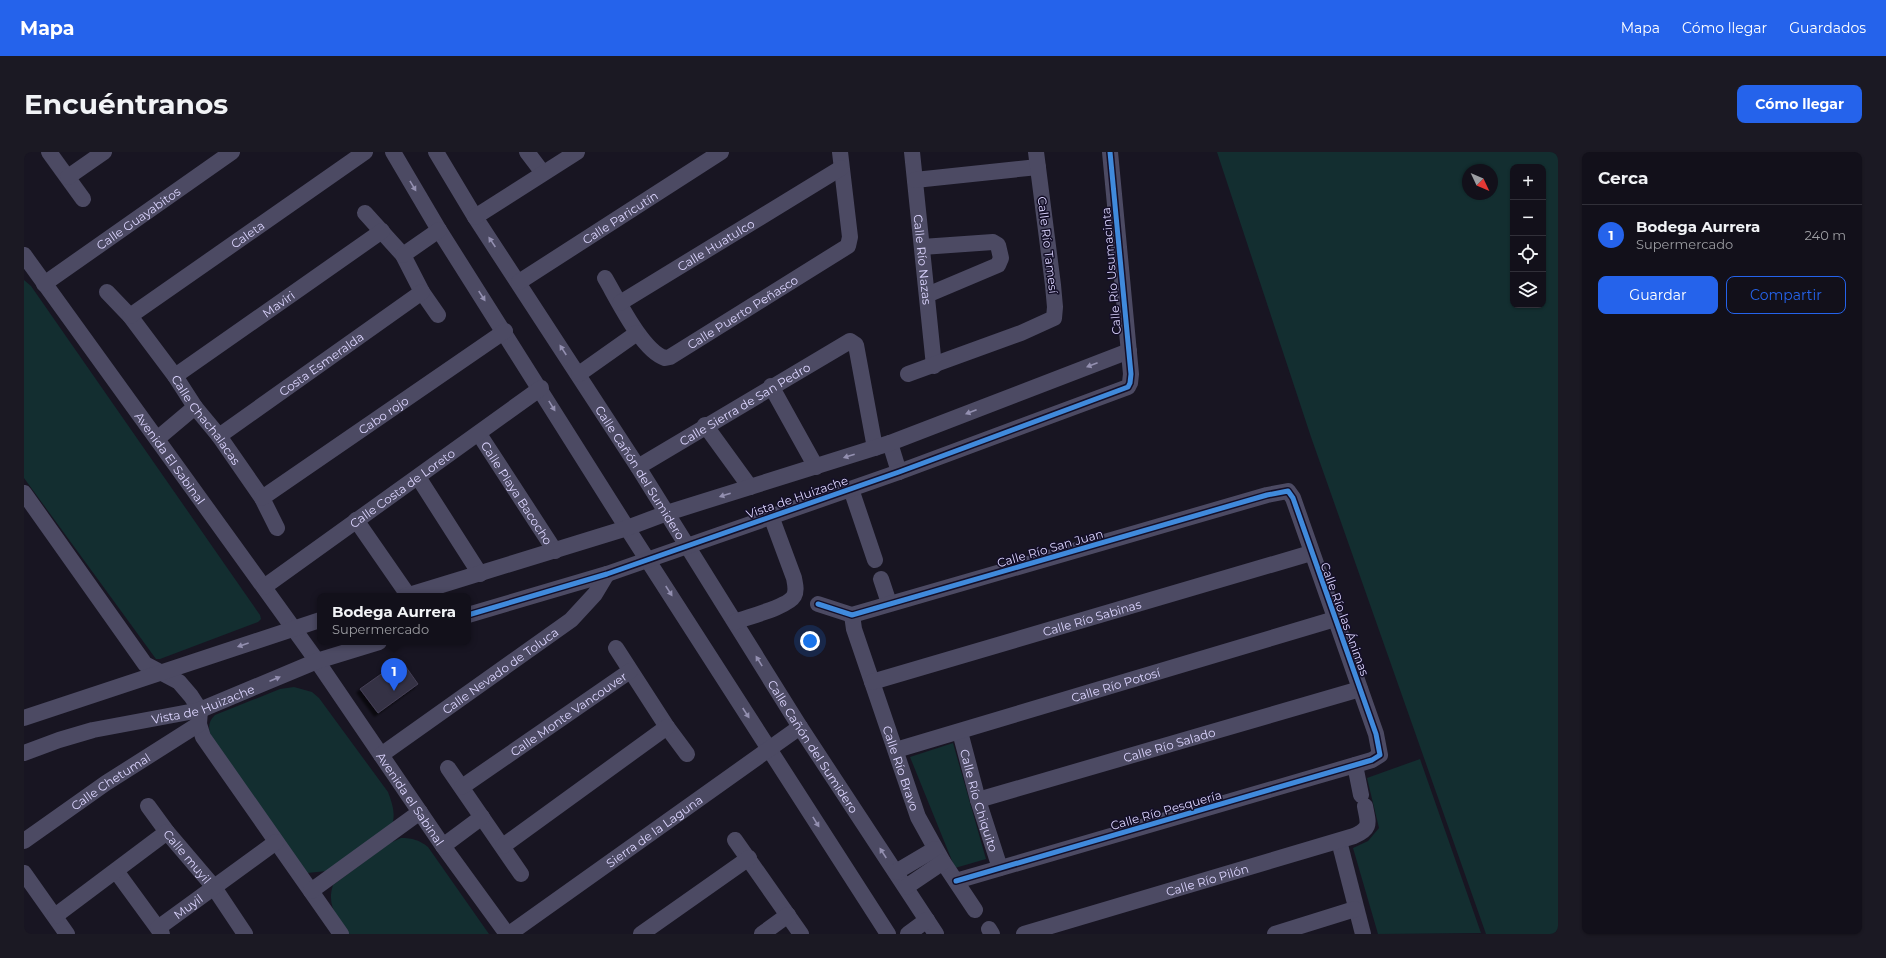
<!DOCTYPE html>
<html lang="es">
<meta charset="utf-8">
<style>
:root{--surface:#12101a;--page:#1b1923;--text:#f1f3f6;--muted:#9c9da2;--line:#313039;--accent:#2563eb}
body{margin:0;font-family:Montserrat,sans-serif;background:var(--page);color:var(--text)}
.controls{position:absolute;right:12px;top:12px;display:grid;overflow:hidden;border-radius:8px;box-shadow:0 1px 3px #0004}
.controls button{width:36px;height:36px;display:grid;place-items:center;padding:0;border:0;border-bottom:1px solid var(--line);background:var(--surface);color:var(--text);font:20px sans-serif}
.compass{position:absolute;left:1438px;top:12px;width:36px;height:36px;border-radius:50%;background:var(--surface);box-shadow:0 1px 3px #0004;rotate:134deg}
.you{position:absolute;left:786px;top:489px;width:14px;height:14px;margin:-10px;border:3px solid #fff;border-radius:50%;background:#1a73e8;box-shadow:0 0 0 6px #1a73e833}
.badge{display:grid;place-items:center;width:26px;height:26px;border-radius:50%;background:var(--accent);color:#fff;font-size:13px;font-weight:700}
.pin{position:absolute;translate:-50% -33px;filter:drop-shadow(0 1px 2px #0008)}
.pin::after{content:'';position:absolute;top:21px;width:14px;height:12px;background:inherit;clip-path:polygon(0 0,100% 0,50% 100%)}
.popup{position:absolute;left:293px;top:441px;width:154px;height:52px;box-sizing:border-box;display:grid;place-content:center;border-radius:8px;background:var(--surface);filter:drop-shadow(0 1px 3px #0005);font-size:13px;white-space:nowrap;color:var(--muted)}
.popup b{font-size:15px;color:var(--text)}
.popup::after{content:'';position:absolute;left:50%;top:100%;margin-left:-8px;border:8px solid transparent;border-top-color:var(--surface)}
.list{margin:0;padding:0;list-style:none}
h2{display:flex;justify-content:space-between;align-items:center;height:52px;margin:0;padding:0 16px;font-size:17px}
h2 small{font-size:13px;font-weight:400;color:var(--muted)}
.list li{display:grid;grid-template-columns:26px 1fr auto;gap:12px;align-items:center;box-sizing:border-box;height:60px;padding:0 16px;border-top:1px solid var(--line)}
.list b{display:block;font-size:15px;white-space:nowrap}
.list p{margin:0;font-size:13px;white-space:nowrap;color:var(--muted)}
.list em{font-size:13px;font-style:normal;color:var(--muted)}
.actions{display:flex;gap:8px;padding:12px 16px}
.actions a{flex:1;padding:9px 0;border:1px solid var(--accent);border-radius:8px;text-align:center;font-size:14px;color:var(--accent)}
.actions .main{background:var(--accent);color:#fff}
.icon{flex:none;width:22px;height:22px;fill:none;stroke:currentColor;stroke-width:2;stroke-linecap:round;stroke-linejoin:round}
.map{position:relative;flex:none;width:1534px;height:782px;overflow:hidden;border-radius:8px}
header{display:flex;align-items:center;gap:24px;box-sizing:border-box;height:56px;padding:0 20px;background:var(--accent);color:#fff}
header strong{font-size:19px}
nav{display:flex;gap:22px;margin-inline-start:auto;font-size:14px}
.intro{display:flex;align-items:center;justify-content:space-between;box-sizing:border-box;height:96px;padding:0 24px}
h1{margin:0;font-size:28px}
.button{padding:10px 18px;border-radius:8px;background:var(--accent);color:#fff;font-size:14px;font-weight:700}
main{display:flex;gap:24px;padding:0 24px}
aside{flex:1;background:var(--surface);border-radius:8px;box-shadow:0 1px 3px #0004}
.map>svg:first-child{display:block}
.green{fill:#132e30;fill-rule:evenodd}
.building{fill:#363244;stroke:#454056;filter:url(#shadow)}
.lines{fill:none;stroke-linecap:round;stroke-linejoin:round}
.minor{stroke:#4c4a63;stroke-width:16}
.cycleway-casing{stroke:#140f28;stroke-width:8}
.cycleway{stroke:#408adc;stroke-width:5}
.oneway{fill:#9490b1}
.labels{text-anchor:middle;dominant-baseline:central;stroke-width:3;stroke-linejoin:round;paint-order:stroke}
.street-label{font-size:12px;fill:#dcd5ff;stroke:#140f28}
</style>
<header>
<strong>Mapa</strong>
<nav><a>Mapa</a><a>Cómo llegar</a><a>Guardados</a></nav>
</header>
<div class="intro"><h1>Encuéntranos</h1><a class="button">Cómo llegar</a></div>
<main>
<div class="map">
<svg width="1534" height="782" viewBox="0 0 1534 782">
<defs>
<filter id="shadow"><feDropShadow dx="-3.5" dy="3.5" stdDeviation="1" flood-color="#0009"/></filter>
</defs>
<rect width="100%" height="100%" fill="#181522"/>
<!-- green -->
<path class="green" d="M 1193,0 L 1534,0 L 1534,782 L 1462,782 L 1287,285 ZM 1489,15 L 1519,15 L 1519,153 L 1489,153 ZM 1444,18 L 1468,18 L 1468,42 L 1444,42 Z
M 0,128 L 7,134 L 236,463 L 237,467 L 234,470 L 136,507 L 132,507 L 0,326 Z
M 270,535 L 288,540 L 295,546 L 364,640 C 368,651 372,661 368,673 L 303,719 L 283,721 L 190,593 C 186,582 181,572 191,563 L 256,537 Z
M 929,591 L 962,707 L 931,716 L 886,605 Z
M 1396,607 L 1457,781 L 1354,782 L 1329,696 L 1344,689 L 1355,676 L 1343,626 Z
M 377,686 C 389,686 395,688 404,695 L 465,782 L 325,782 C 314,766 302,754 309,733 L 366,691 Z"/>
<!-- building -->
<path class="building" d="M 377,508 L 394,532 L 354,561 L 336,537 Z"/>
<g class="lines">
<!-- minor -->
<g class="minor">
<path d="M 25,0 L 59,47"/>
<path d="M 369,0 L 415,78 L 603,376 L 864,782"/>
<path id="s1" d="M 412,0 L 451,65 L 614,315 L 776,575 L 912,782"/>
<path d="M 503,0 L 519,21"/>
<path id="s2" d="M 888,0 L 910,214"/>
<path d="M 44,25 L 80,0"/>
<path d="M 891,28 L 1014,15"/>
<path d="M 341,61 L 379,103 L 398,140 L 414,163"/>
<path d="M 451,65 L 553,0"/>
<path d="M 898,95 L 969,90 L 974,93 L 977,106 L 974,113 L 903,143"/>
<path id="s3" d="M 0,103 L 293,509 L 419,694 L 483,782"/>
<path d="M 379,103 L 415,78"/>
<path id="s4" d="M 581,126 C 593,146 618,199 641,206 L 646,205 L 824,94 L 826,85 L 816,0"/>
<path id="s5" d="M 495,130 L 697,0"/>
<path id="s6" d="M 20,132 L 208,0"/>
<path id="s7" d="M 83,140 L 106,164 L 151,224 L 171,255 L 195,284 L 238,346 L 253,376"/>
<path id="s8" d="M 596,151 L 817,16"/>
<path id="s9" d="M 106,164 L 341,0"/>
<path d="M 555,222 L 613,181"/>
<path d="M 884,222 L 997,181 L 1030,166 L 1031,155 L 1029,133 L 1012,0"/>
<path id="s10" d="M 151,224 L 358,79"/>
<path d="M 747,234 L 792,315"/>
<path d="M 681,273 L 726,335"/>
<path id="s11" d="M 455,282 L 531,399"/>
<path id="s12" d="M 195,284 L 398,140"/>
<path d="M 133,287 L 171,255"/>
<path d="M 866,291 L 875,320"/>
<path id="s13" d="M 614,315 L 826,189 L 832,193 L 851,296"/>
<path d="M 394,325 L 456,422"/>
<path d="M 827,337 L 851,408"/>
<path d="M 0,341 L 121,512 L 155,530 L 167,544 L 176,558 L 175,572 L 179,585 L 317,782"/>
<path id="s14" d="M 238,346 L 481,179"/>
<path d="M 332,368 L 384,443"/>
<path d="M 857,427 L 865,451"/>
<path id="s15" d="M 240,435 L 517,236"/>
<path d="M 382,444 L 603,376 L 643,361 L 866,291 L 1105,199"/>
<path d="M 794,452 L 828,463 L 1243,343 L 1264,339 L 1269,346 L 1352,582 L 1356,603 L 1348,608 L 1331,613 L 932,729"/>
<path d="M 444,463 L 583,422 L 875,320 L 1104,235 L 1106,231 L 1107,222 L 1086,0"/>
<path id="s16" d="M 828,463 L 830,477 L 894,665 L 919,710 L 951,758"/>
<path d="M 711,470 C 723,465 764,455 770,444 C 773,438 771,432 770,426 L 747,364"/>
<path d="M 592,496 L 643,575 L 663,602"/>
<path id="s17" d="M 848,530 L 1287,401"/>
<path d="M 0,566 L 296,468"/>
<path id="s18" d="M 936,580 L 954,648 L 976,716"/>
<path id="s19" d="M 872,598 L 1311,467"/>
<path id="s20" d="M 0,601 L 35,588 L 69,578 L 176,558 L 293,509 L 355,490"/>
<path id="s21" d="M 357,603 L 547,468 L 571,442 L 583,422"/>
<path d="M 1331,613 L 1337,643"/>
<path d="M 424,616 L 497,722"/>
<path id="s22" d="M 438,635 L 606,519"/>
<path id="s23" d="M 954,648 L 1336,537"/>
<path id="s24" d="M 124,654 L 143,680 L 189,734 L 221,782"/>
<path d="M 711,688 L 777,782"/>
<path id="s25" d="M 0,689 L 82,631 L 175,572"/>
<path d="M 1315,689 L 1339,782"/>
<path d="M 419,694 L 458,665"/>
<path d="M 479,694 L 643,575"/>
<path d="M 92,719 L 138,782"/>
<path d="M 872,720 L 911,697"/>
<path d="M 0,721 L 43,782"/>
<path d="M 882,735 L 919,710"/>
<path d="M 287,739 L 396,660"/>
<path d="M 31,764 L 143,680"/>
<path id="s26" d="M 134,776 L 252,690"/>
<path d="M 965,777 L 968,782"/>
<path id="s27" d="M 485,782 L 776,575"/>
<path d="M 617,782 L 725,706"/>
<path d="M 738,782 L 764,763"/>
<path d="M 884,782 L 903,768"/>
<path id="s28" d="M 1000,782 L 1330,684 C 1348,676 1344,671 1341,654"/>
<path d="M 1251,782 L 1331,757"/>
</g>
<defs>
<path id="cycleway" d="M 794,452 L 828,463 L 1243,343 L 1264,339 L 1269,346 L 1352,582 L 1356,603 L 1348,608 L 1331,613 L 932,729
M 444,463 L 583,422 L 875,320 L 1104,235 L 1106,231 L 1107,222 L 1086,0"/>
</defs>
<!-- cycleway casing -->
<use href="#cycleway" class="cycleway-casing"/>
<!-- cycleway -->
<use href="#cycleway" class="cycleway"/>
</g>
<!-- one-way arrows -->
<defs><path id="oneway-solid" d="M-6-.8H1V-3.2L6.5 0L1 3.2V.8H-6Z"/></defs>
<g class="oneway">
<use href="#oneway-solid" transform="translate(389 34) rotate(59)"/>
<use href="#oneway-solid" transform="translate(468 90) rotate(-124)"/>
<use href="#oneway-solid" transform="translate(458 144) rotate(57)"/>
<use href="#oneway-solid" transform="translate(539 198) rotate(-123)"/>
<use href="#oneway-solid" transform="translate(1068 213) rotate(159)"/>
<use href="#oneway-solid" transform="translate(528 254) rotate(58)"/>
<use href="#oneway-solid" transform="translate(947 260) rotate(159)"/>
<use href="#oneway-solid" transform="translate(825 304) rotate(162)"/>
<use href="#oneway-solid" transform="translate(701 343) rotate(162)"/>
<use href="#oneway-solid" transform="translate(645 439) rotate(57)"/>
<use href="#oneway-solid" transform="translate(219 493) rotate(161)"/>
<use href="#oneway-solid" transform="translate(735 509) rotate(-122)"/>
<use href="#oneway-solid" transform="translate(251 527) rotate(-23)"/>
<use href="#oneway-solid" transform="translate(722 561) rotate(57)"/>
<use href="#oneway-solid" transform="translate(792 670) rotate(58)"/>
<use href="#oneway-solid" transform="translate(859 701) rotate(-123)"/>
</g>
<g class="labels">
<!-- street labels -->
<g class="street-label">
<text stroke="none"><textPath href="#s5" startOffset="120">Calle Paricutín</textPath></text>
<text stroke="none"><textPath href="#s6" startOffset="115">Calle Guayabitos</textPath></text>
<text stroke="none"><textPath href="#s9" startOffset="143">Caleta</textPath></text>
<text stroke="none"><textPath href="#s8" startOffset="112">Calle Huatulco</textPath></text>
<text transform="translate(1024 93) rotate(83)">Calle Río Tamesí</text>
<text stroke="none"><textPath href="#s2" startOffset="108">Calle Río Nazas</textPath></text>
<text transform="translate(1087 119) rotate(-95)">Calle Río Usumacinta</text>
<text stroke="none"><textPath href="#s10" startOffset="126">Maviri</textPath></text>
<text stroke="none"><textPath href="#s4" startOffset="192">Calle Puerto Peñasco</textPath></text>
<text stroke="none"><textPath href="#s12" startOffset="125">Costa Esmeralda</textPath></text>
<text stroke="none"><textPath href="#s13" startOffset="124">Calle Sierra de San Pedro</textPath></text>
<text stroke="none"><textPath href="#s14" startOffset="147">Cabo rojo</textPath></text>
<text stroke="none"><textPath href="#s7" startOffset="162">Calle Chachalacas</textPath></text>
<text stroke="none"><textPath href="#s3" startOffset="250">Avenida El Sabinal</textPath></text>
<text stroke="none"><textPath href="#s1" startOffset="380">Calle Cañón del Sumidero</textPath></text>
<text stroke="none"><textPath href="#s15" startOffset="170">Calle Costa de Loreto</textPath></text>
<text stroke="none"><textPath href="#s11" startOffset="70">Calle Playa Bacocho</textPath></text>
<text transform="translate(773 345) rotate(-19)">Vista de Huizache</text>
<text transform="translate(1026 396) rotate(-16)">Calle Río San Juan</text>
<text stroke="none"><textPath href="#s17" startOffset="229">Calle Río Sabinas</textPath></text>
<text transform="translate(1321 467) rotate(70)">Calle Río las Ánimas</text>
<text stroke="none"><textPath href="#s21" startOffset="146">Calle Nevado de Toluca</textPath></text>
<text stroke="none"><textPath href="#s19" startOffset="229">Calle Río Potosí</textPath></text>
<text stroke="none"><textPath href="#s20" startOffset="186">Vista de Huizache</textPath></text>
<text stroke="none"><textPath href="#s22" startOffset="129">Calle Monte Vancouver</textPath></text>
<text stroke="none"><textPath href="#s23" startOffset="199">Calle Río Salado</textPath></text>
<text stroke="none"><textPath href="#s1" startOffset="704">Calle Cañón del Sumidero</textPath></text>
<text stroke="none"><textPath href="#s16" startOffset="161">Calle Río Bravo</textPath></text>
<text stroke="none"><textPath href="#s25" startOffset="105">Calle Chetumal</textPath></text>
<text stroke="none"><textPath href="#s3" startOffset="667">Avenida el Sabinal</textPath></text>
<text stroke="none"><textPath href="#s18" startOffset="71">Calle Río Chiquito</textPath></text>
<text transform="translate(1142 658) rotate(-16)">Calle Río Pesquería</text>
<text stroke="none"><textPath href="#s27" startOffset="178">Sierra de la Laguna</textPath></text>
<text stroke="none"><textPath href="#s24" startOffset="64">Calle muyil</textPath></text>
<text stroke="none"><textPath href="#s28" startOffset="191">Calle Río Pilón</textPath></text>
<text stroke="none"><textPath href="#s26" startOffset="37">Muyil</textPath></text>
</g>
</g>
</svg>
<div class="controls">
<button>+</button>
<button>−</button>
<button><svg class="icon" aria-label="locate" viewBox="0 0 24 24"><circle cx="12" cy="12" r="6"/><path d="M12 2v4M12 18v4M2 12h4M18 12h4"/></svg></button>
<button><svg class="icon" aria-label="layers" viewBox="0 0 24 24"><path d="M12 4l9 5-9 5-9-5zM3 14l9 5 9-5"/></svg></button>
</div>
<svg class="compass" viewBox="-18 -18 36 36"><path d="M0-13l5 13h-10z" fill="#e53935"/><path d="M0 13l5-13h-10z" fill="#9c9da2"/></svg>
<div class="you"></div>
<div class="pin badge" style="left:370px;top:539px">1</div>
<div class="popup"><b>Bodega Aurrera</b>Supermercado</div>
</div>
<aside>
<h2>Cerca<small></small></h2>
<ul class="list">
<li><span class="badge">1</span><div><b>Bodega Aurrera</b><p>Supermercado</p></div><em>240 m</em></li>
</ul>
<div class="actions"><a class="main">Guardar</a><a>Compartir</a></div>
</aside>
</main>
